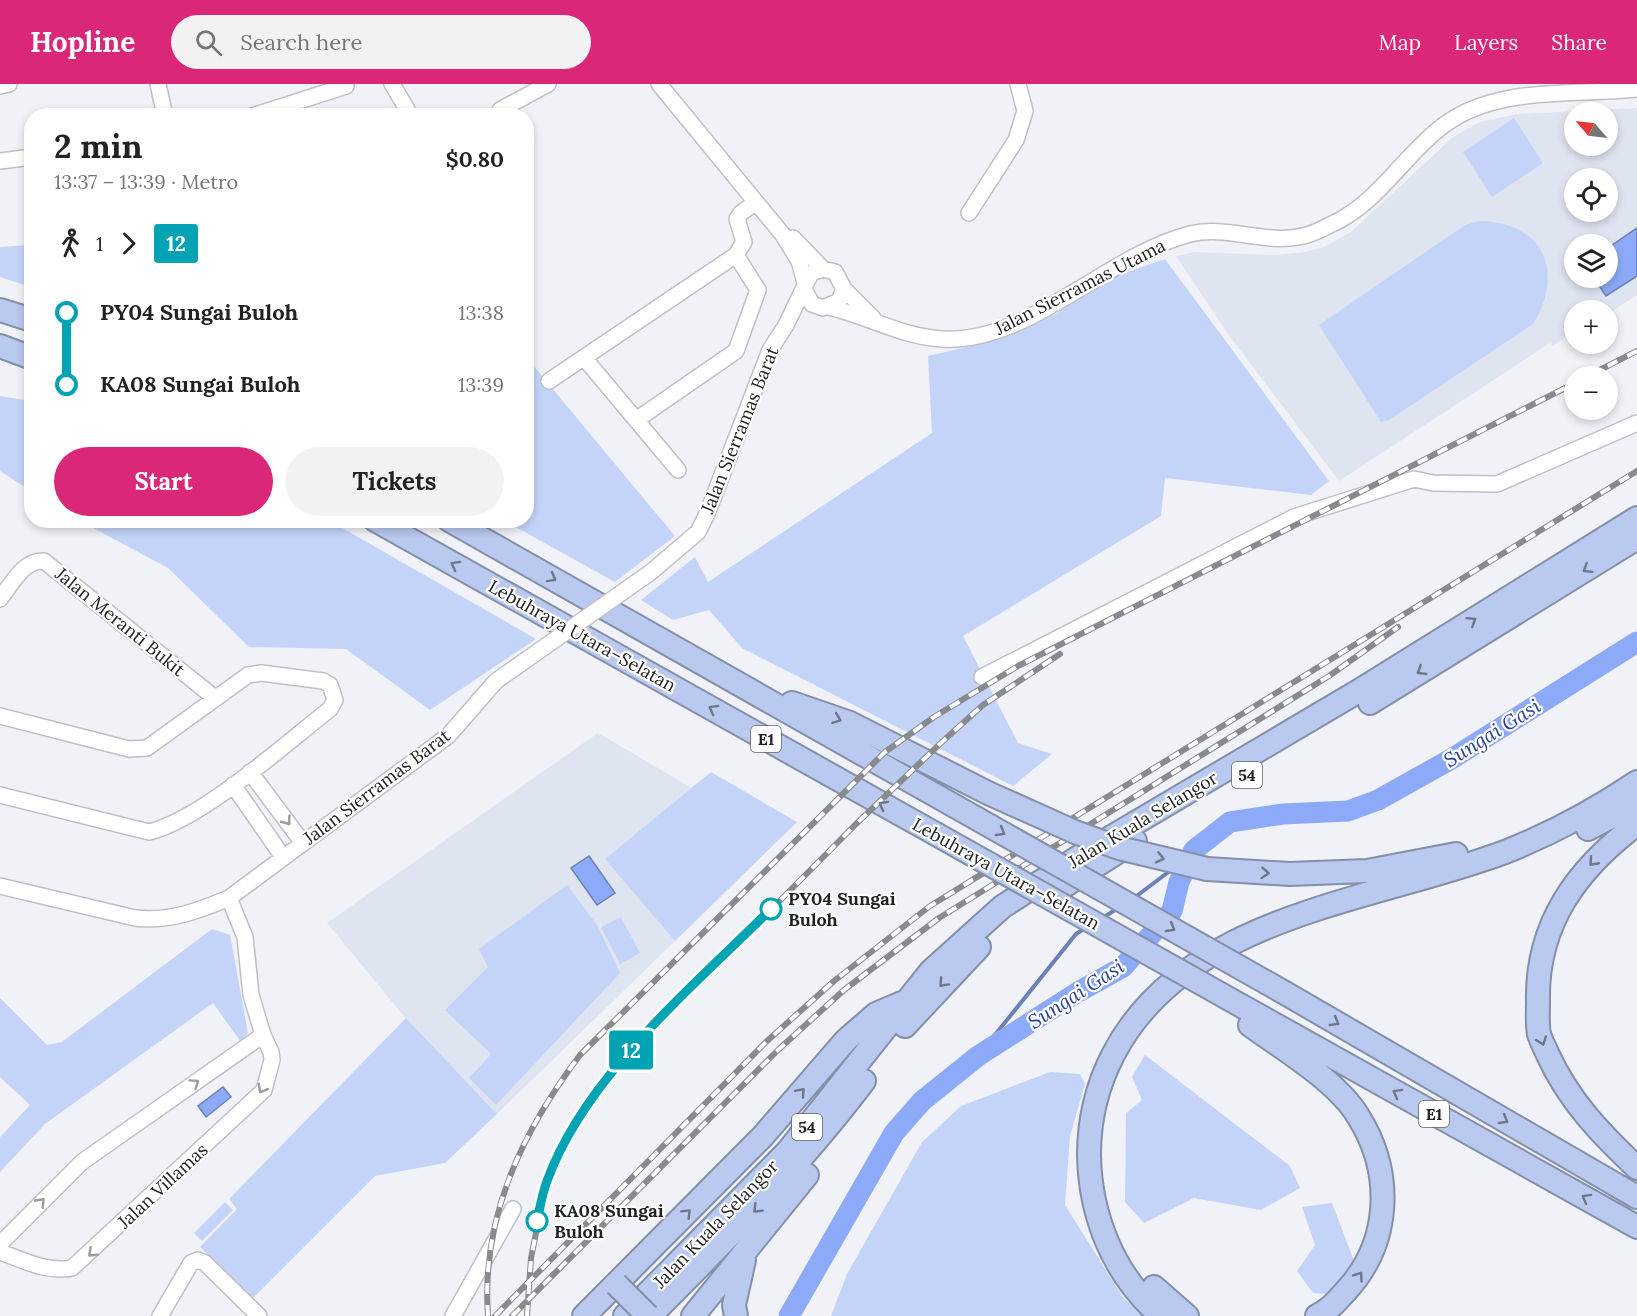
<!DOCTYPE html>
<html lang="en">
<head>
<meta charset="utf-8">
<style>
	:root { --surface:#fff; --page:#f2f2f2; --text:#222; --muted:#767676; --accent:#db2777 }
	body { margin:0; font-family:Lora,serif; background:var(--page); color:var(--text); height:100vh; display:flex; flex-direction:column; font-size:22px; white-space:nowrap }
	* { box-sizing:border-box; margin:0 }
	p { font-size:20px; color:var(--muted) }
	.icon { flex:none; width:33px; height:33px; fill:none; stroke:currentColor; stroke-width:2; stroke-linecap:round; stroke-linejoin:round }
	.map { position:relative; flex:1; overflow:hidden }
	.sheet { position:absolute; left:24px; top:24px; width:510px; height:420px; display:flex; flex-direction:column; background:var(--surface); border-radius:24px; box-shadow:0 3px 9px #0003 }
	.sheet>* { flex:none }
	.badge { padding:0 12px; border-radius:4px; font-size:21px; line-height:39px }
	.needle { width:39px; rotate:298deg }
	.fabs { position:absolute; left:1564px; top:18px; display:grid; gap:12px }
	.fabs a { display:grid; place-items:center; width:54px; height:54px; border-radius:50%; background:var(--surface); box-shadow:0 3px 9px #0003; font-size:30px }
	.map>.badge { position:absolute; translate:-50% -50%; box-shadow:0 0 0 3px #fff }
	.legs { display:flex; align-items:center; gap:9px; height:66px; padding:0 30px; font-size:20px }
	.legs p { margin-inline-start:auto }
	.head { display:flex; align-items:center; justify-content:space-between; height:102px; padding:0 30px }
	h1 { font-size:33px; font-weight:700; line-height:45px }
	.button { display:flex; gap:12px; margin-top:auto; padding:12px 30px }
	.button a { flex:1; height:69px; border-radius:36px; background:var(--accent); color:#fff; font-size:24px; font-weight:700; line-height:69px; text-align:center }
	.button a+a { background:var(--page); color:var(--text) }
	ul { padding:0 30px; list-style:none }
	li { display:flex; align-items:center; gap:21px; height:72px; font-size:22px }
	li i { display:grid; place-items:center; width:9px; height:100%; margin:0 8px; background:currentColor }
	li i::after { content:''; width:15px; height:15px; margin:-8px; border:4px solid; border-radius:50%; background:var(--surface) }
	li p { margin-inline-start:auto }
	li:first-child i { background:linear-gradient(#0000 50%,currentColor 0) }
	li:last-child i { background:linear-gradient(currentColor 50%,#0000 0) }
	header { display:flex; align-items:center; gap:36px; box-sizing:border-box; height:84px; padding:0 30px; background:var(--accent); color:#fff }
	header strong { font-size:28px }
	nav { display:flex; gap:33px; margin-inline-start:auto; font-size:21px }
	.search { width:420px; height:54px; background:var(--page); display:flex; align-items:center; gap:15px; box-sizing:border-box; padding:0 21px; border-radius:33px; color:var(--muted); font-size:22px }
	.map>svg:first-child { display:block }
	.built { fill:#dee4f0; fill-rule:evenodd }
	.green { fill:#c4d4f9 }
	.water { fill:#8caaf7; stroke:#6c81b8; stroke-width:1.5 }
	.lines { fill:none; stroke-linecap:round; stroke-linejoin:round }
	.stream { stroke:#6c81b8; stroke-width:4 }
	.river { stroke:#8caaf7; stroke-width:21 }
	.minor-casing { stroke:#bec0c6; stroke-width:18 }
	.highway-casing { stroke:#848fa8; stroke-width:26 }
	.minor { stroke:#fff; stroke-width:15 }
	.highway { stroke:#b9c9ef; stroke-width:22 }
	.rail-casing { stroke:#898a8e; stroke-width:6 }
	.rail { stroke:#fff; stroke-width:4; stroke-dasharray:11; stroke-linecap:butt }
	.minor-bridge-casing { stroke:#bec0c6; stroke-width:18; stroke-linecap:butt }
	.highway-bridge-casing { stroke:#848fa8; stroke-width:26; stroke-linecap:butt }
	.minor-bridge { stroke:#fff; stroke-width:15 }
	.highway-bridge { stroke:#b9c9ef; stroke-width:22 }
	.oneway { stroke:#6d768a }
	.oneway2 { stroke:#9b9c9c }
	.line-1-casing { stroke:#fff; stroke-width:14 }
	.line-1 { stroke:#00a3b4; stroke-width:9 }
	.stop-1-dot { fill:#fff; stroke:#00a3b4; stroke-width:3 }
	.labels { text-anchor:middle; stroke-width:4.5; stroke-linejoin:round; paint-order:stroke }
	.shield { fill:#fff; stroke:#646466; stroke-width:1.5 }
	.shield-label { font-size:16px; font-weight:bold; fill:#212224 }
	.street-label { font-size:18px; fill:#212224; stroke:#fff }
	.stop-label { font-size:18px; font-weight:bold; fill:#212224; stroke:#fff; text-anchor:start }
	.water-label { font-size:20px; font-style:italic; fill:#274097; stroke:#fff }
</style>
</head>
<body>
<header>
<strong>Hopline</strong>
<div class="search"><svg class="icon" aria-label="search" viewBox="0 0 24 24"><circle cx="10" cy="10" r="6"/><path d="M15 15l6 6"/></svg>Search here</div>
<nav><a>Map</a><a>Layers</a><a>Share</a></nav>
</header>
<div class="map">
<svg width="1637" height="1232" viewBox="0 0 1637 1232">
	<rect width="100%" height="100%" fill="#f0f2f8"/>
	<path class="built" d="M 1637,24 L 1637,211 L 1608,230 L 1608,226 L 1575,226 L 1575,246 L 1553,262 L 1550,259 L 1339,397 L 1228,250 L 1176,172 L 1195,168 L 1275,171 L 1306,168 L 1324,163 L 1351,148 L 1453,53 L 1480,38 L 1517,30 ZM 1575,28 L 1608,28 L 1608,62 L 1575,62 ZM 1575,94 L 1608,94 L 1608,128 L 1575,128 ZM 1575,160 L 1608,160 L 1608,194 L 1575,194 Z
		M 598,649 L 692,704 L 606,775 L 675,857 L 497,1030 L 403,931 L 327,839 Z"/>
	<path class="green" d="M 1514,34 L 1543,79 L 1492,113 L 1463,68 Z
		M 1480,137 C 1544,138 1565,189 1533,240 L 1389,336 L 1381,338 L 1319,241 L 1465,141 Z
		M 31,161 L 31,203 L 0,193 L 0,163 Z
		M 1165,175 L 1329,397 L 1311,411 L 1165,394 L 1161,432 L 963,552 L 1018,659 L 1052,670 L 1013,702 L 742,564 L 709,526 L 673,536 L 641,516 L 695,473 L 708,498 L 932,349 L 928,272 L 967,263 L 1056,230 L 1112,193 Z
		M 527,274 L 675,452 L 615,498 L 505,437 L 526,436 Z
		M 0,312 L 31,317 L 31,407 L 0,387 Z
		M 80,437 L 330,437 L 536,555 L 430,626 L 346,565 L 249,563 L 168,484 Z
		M 711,688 L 797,738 L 675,857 L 605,775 Z
		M 567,801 L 597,841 L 620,889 L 496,1021 L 469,994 L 491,970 L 445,926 L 488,883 L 479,865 Z
		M 621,833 L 640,869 L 620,880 L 601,843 Z
		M 212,845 L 230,851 L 248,949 L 241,958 L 213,919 L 45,1040 L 0,1088 L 0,1053 L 30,1021 L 0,993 L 0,914 L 47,961 L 62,958 Z
		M 406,934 L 497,1030 L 445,1079 L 375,1092 L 253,1214 L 200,1163 L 237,1125 L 229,1115 Z
		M 1145,971 L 1290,1082 L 1300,1104 L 1261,1126 L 1194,1114 L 1144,1139 L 1125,1118 L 1126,1029 L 1142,1016 L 1132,993 Z
		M 1050,988 L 1080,990 L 1085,1000 L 1070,1052 L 1065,1121 L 1122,1212 L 1142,1232 L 831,1232 L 847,1190 L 922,1058 L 961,1022 Z
		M 225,1118 L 233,1126 L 202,1157 L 194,1149 Z
		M 1332,1119 L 1356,1182 L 1328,1210 L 1313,1209 L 1297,1187 L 1315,1161 L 1302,1123 Z"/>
	<path class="water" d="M 1637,144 L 1637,192 L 1606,212 L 1594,194 L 1608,194 L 1608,164 Z
		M 589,772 L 615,809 L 597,821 L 571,784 Z
		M 223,1003 L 231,1013 L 206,1033 L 198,1022 Z"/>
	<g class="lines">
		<path class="stream" d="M 1134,814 L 1171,786
			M 1101,835 L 1118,824
			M 978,972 L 1076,850 L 1087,843"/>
		<path class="river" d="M 789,1232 L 894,1049 L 922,1017 L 978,972 L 1078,908 L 1123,883 L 1172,827 L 1179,798 L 1194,766 L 1230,738 L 1283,730 L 1348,727 L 1378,716 L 1453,674 L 1637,558"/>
		<defs>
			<path id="minor" d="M 158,0 L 165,32
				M 392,0 L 411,32
				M 659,0 L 783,151 L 799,177 L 805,199
				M 0,2 L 9,0
				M 500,26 L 548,0
				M 252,32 L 346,2
				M 0,77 L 32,73
				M 969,129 L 1016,56 L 1025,27 L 1018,0
				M 793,154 L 823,185
				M 844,205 L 873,234
				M 829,223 C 867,232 903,253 942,255 C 1029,260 1105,172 1190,150 C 1227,141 1266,161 1303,152 C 1315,150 1329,141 1340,136 C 1382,113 1406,69 1444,41 C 1498,1 1573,12 1637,5
				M 585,275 L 678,386
				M 549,297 L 736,171 L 744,158 L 737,135 L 741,129 L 756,118
				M 636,336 L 736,267 L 758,206 L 736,171
				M 651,488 L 698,448 L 707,430 L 770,266 L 786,241 L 811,189 L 823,185 L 835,188 L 844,205 L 839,217 L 823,224 L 812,220 L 804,205
				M 0,515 C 11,501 24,475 44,477 L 215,614
				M 982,593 L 1294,433 L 1414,395 L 1433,399 L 1497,400 L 1637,339
				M 0,632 L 129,665 L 147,664 L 248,591 L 261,589 L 323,597 L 330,601 L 335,616 L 330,625 C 284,661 202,735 149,748 L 0,711
				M 250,688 L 303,759
				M 233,701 L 283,773
				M 0,802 L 135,834 C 169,838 198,827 229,814 L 448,652 L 496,597 L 526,576
				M 0,1160 L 82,1078 L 263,951
				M 0,1168 C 23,1176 47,1189 72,1184 L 264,1006 L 272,976 L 271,968 L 263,951 L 251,911 L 245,853 L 229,814
				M 160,1232 L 191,1179 L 198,1176 L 205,1179 L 259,1232
				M 453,1232 L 513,1125"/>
			<path id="highway" d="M 0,226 L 32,236
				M 0,262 L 32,274
				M 375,436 L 934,749
				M 449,436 L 951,720
				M 792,619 L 850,639 L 988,709
				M 1370,619 L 1637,454
				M 1637,740 C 1577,785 1536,840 1538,918 C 1538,928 1537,940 1539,950 C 1541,957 1545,964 1548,971 C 1569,1017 1601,1050 1637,1084
				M 1588,745 L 1637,719
				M 1207,785 L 1290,790 L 1367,787 L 1456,770
				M 1064,802 L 1135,757
				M 1285,909 L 1637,1113
				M 1231,916 L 1637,1143
				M 1250,941 C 1283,965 1337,997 1358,1032 C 1394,1089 1391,1159 1345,1208 C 1336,1218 1329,1226 1317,1232
				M 905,942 L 979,863
				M 1154,1203 L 1187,1232
				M 584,1232 L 763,1052 L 846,956 L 876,930 L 902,919
				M 625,1232 L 787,1068 L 930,888 L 1002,823 L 1088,767 L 1357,608 L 1637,434
				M 650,1232 C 726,1156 800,1082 864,997
				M 693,1232 L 807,1091
				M 736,1232 L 734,1221 L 744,1176
				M 1161,1232 C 1114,1192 1090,1132 1089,1071 C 1089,1036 1097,1002 1113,971 C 1185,831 1372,818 1505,768 C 1553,749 1594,727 1637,698"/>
		</defs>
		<use href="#minor" class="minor-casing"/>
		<use href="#highway" class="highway-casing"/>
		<use href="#minor" class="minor"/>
		<use href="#highway" class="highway"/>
		<defs>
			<path id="rail" d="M 1588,292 L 1637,267
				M 488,1232 C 481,1133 522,1048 580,971 L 885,668 L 934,633 L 1018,582 L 1575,299
				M 495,1232 L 767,957 L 834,897 L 930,822 L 1637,387
				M 512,1232 L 778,966 L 844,906 L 939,834 L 1329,592 L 1398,543
				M 527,1232 L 531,1174 L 546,1099 L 562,1062 L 607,991 L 856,740 L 943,657 L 983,621 L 1060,570"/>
		</defs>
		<use href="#rail" class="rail-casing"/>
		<use href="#rail" class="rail"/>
		<defs>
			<path id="minor-bridge" d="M 526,576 L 651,488"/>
			<path id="highway-bridge" d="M 988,709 L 1075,748 L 1119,764 L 1207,785
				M 951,720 L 1285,909
				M 934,749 L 1231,916
				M 616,1200 L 648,1232"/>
		</defs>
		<use href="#minor-bridge" class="minor-bridge-casing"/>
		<use href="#highway-bridge" class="highway-bridge-casing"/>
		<use href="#minor-bridge" class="minor-bridge"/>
		<use href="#highway-bridge" class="highway-bridge"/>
	</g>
	<defs><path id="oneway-chevron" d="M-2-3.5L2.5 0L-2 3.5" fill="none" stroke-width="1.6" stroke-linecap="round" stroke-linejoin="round" transform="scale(1.5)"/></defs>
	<g class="oneway">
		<use href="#oneway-chevron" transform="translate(455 481) rotate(-151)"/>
		<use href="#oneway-chevron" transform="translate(1587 485) rotate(148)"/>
		<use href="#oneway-chevron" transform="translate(552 494) rotate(29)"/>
		<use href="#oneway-chevron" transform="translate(1472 537) rotate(-32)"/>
		<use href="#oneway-chevron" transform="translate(1421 587) rotate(148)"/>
		<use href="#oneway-chevron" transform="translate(713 625) rotate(-151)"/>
		<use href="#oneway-chevron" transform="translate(837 635) rotate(21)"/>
		<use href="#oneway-chevron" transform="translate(883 721) rotate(-151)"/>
		<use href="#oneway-chevron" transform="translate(1001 748) rotate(30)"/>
		<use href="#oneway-chevron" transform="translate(1160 774) rotate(13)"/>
		<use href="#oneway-chevron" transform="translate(1593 778) rotate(132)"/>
		<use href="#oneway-chevron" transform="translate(1265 789) rotate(4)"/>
		<use href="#oneway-chevron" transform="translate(1171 844) rotate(30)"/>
		<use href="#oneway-chevron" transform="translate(943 899) rotate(133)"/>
		<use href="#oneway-chevron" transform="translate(1335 938) rotate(30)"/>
		<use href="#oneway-chevron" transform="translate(1542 957) rotate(69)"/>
		<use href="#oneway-chevron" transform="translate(801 1008) rotate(-49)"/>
		<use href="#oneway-chevron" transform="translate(1397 1009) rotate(-151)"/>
		<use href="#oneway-chevron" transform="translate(1504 1036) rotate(30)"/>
		<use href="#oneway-chevron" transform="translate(1586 1114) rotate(-151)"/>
		<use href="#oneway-chevron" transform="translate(757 1125) rotate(135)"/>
		<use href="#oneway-chevron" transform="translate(687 1129) rotate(-45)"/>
		<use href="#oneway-chevron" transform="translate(1359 1192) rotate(-55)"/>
	</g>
	<g class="oneway2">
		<use href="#oneway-chevron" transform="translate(287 737) rotate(53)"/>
		<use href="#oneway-chevron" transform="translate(195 999) rotate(-35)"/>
		<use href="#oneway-chevron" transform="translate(262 1005) rotate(119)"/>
		<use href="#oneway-chevron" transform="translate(41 1118) rotate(-46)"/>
		<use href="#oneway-chevron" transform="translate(92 1169) rotate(137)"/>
	</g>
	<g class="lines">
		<defs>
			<path id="line-1" d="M 537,1137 C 540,1124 542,1110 547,1097 C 585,992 693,903 771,825"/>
		</defs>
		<use href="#line-1" class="line-1-casing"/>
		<use href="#line-1" class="line-1"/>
	</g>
	<g class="stop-1-dot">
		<circle cx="771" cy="825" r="10"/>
		<circle cx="537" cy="1137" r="10"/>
	</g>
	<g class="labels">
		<g class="shield">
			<rect x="751" y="642" width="30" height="26" rx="4.5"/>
			<rect x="1232" y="678" width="30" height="26" rx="4.5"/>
			<rect x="1419" y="1017" width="30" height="26" rx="4.5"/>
			<rect x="792" y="1030" width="30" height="26" rx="4.5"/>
		</g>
		<g class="shield-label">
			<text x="766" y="661">E1</text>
			<text x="1247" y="697">54</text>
			<text x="1434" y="1036">E1</text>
			<text x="807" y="1049">54</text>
		</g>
		<g class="street-label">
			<text transform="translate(1080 203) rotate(-27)" y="6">Jalan Sierramas Utama</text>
			<text transform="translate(740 346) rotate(-68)" y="6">Jalan Sierramas Barat</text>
			<text transform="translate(120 538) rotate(39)" y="6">Jalan Meranti Bukit</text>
			<text transform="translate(582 552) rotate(29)" y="6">Lebuhraya Utara–Selatan</text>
			<text transform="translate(377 703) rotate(-37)" y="6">Jalan Sierramas Barat</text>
			<text transform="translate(1143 736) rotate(-31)" y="6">Jalan Kuala Selangor</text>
			<text transform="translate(1006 790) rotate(29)" y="6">Lebuhraya Utara–Selatan</text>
			<text transform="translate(163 1102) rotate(-43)" y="6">Jalan Villamas</text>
			<text transform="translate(716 1140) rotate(-46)" y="6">Jalan Kuala Selangor</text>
		</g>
		<g class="stop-label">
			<text x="788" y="821">PY04 Sungai<tspan x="788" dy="21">Buloh</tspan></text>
			<text x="554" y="1133">KA08 Sungai<tspan x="554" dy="21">Buloh</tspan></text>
		</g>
		<g class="water-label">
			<text transform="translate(1492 649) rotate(-32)" y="7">Sungai Gasi</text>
			<text transform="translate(1076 910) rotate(-33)" y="7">Sungai Gasi</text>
		</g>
	</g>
</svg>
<div class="fabs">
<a><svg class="needle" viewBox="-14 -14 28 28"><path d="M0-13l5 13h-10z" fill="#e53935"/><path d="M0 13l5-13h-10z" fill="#767676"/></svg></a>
<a><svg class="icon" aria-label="locate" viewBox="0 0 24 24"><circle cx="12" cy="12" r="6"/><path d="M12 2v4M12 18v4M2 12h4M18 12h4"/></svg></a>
<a><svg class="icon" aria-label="layers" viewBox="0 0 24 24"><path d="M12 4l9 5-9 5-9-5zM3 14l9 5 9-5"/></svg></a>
<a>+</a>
<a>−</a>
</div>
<b class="badge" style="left:631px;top:966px;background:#00a3b4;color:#fff">12</b>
<section class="sheet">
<div class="head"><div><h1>2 min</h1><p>13:37 – 13:39 · Metro</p></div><b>$0.80</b></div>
<div class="legs"><svg class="icon" aria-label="walk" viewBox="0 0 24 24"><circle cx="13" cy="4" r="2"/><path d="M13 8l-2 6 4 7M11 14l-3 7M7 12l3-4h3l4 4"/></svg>1<svg class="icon" aria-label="forward" viewBox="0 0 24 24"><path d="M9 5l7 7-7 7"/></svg><b class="badge" style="background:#00a3b4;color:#fff">12</b></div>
<ul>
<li><i style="color:#00a3b4"></i><b>PY04 Sungai Buloh</b><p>13:38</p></li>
<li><i style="color:#00a3b4"></i><b>KA08 Sungai Buloh</b><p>13:39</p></li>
</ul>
<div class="button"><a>Start</a><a>Tickets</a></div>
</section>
</div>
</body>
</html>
